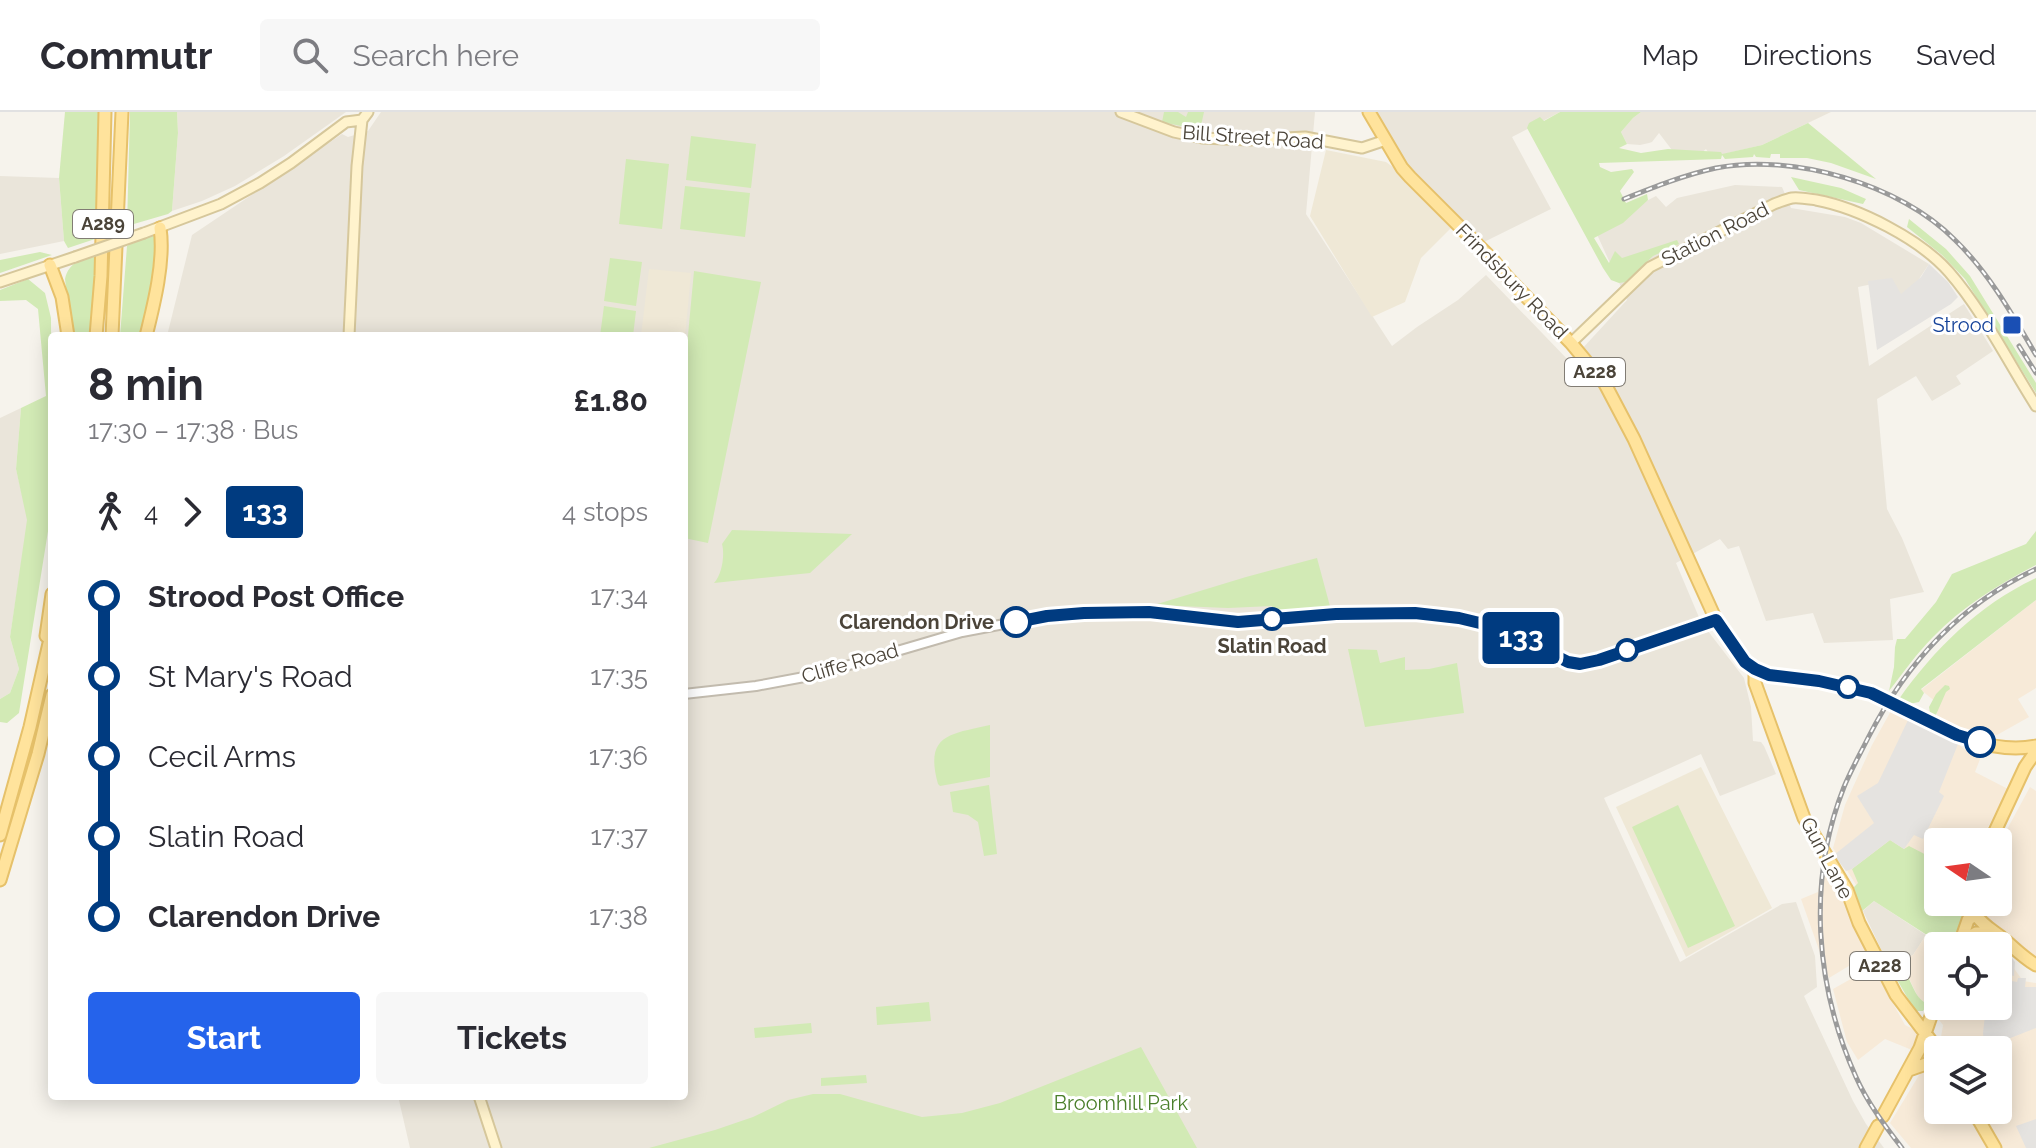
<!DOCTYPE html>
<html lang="en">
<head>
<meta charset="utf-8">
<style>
	:root { --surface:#fff; --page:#f7f7f7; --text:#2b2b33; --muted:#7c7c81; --line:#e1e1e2; --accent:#2563eb }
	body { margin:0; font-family:Raleway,sans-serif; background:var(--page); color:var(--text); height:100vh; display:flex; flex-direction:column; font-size:30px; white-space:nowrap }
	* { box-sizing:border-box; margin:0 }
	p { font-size:26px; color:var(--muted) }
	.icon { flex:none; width:44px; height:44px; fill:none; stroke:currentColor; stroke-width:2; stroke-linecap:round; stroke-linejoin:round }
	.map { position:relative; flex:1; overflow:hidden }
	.panel { position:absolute; left:48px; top:220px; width:640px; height:768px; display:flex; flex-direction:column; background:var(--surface); border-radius:8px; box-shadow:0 4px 20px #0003 }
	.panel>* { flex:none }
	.badge { padding:0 16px; border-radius:6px; font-size:28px; line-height:52px }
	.needle { width:52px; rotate:283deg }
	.controls { position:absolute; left:1924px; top:716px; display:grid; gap:16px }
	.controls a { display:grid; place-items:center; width:88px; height:88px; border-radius:8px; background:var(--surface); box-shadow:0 4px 20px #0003; font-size:40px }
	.map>.badge { position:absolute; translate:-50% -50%; box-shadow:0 0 0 4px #fff }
	.legs { display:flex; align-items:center; gap:12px; height:88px; padding:0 40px; font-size:26px }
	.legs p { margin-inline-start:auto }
	.summary { display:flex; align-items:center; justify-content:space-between; height:136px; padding:0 40px }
	h1 { font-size:44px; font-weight:700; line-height:60px }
	.action { display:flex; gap:16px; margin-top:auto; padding:16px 40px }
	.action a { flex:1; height:92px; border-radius:8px; background:var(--accent); color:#fff; font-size:32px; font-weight:700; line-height:92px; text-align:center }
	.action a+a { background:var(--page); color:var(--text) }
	ul { padding:0 40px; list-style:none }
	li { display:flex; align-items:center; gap:28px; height:80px; font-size:30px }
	li i { display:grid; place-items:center; width:12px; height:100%; margin:0 10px; background:currentColor }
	li i::after { content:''; width:20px; height:20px; margin:-10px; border:6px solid; border-radius:50%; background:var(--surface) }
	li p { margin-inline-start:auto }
	li:first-child i { background:linear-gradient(#0000 50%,currentColor 0) }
	li:last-child i { background:linear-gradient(currentColor 50%,#0000 0) }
	header { display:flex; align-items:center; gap:48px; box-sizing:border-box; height:112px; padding:0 40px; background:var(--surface); border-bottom:2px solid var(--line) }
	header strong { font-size:38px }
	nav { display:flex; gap:44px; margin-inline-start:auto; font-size:28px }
	.search { width:560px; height:72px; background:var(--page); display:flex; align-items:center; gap:20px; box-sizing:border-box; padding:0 28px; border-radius:8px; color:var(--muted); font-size:30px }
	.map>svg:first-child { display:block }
	.residential { fill:#eae5da }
	.commercial { fill:#f7ead8 }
	.education { fill:#efe8d6 }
	.green { fill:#d2eab5 }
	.parking { fill:#e5e3e0 }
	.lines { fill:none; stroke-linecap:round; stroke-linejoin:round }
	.tertiary-casing { stroke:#c2bbae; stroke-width:12 }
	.secondary-casing { stroke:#d6c79b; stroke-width:13 }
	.primary-casing { stroke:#e6c16a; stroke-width:15 }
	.tertiary { stroke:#fff; stroke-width:8 }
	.secondary { stroke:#fff3cd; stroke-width:9 }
	.primary { stroke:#ffe39c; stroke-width:11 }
	.rail-casing { stroke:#9a9a9a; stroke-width:5 }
	.rail { stroke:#fff; stroke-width:2; stroke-dasharray:6; stroke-linecap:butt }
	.secondary-bridge-casing { stroke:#d6c79b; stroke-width:13; stroke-linecap:butt }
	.secondary-bridge { stroke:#fff3cd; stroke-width:9 }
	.line-1-casing { stroke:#fff; stroke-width:18 }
	.line-1 { stroke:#003b80; stroke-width:12 }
	.transit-dot { fill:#1a4fb4; stroke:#fff; stroke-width:3 }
	.stop-1-dot { fill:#fff; stroke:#003b80; stroke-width:4 }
	.labels { text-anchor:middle; stroke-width:6; stroke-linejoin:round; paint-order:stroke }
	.shield { fill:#fff; stroke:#817c74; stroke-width:2 }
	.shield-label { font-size:18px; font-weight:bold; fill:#4b4439 }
	.street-label { font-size:20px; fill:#4b4439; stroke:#fff }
	.transit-label { font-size:20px; fill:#164399; stroke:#fff; text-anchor:end }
	.stop-label { font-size:20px; font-weight:bold; fill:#4b4439; stroke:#fff; text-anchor:end }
	.park-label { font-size:20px; fill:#4a7f2a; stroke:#fff }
</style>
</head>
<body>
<header>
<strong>Commutr</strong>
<div class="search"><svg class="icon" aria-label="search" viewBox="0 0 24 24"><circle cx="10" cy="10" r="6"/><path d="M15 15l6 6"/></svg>Search here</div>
<nav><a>Map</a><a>Directions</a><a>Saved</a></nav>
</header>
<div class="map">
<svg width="2036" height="1036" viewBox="0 0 2036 1036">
	<rect width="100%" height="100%" fill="#f6f3ec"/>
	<path class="residential" d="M 177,0 L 346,0 L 284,44 L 235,74 L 202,89 L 172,99 L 178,21 Z
		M 381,0 L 1315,0 L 1306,102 L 1392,234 L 1417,215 L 1458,188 L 1486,163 L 1570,250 L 1627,188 L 1594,116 L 1656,84 L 1666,95 L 1677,86 L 1735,73 L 1782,75 L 1791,96 L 1845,105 L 1861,111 L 1929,152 L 1909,182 L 1903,187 L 1887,169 L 1858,175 L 1869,254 L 1964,192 L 1993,239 L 1956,264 L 1961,272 L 1932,289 L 1916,264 L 1877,287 L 1887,397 L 1902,426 L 1924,480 L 1890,487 L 1893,528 L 1824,531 L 1813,501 L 1766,509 L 1739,434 L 1728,437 L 1720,427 L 1676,451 L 1701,510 L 1744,566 L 1751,595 L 1753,629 L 1761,630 L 1764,634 L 1776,662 L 1720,684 L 1701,642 L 1604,686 L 1680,850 L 1782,792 L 1796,790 L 1815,844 L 1817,875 L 1804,884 L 1853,989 L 1866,1012 L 1884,1036 L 410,1036 L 398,984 L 684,984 L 684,224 L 167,224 L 192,123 L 342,22 L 348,25 L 368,19 Z
		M 1374,0 L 1560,0 L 1512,25 L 1551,97 L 1482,131 L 1398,43 Z
		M 1641,0 L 1831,0 L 1762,33 L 1711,45 L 1706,37 L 1698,44 L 1675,42 L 1659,21 L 1652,30 L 1649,31 L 1640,33 L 1627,32 L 1621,20 L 1633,6 Z
		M 0,64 L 59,66 L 64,129 L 0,142 Z
		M 21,296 L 16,357 L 28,408 L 10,525 L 19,557 L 10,581 L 0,587 L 0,306 Z
		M 1874,789 L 1926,823 L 1913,843 L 1889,854 L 1863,799 Z"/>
	<path class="commercial" d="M 2036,488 L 2036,576 L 2018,587 L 2029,605 L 1997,623 L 1978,619 L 1977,622 L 1970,621 L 1937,606 L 1936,590 L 1921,578 Z
		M 1892,597 L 1958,632 L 1964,637 L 1982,642 L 1975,660 L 2008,677 L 1980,730 L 1938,730 L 1938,752 L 1858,776 L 1833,736 L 1845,693 L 1872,633 Z
		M 2030,675 L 2036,679 L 2036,845 L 2032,845 L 2009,821 L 1986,807 L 1984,804 L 1989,790 L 1998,790 L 1998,750 L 2001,735 L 1998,734 Z
		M 1822,749 L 1835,770 L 1867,843 L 1829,866 L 1801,787 L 1818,780 Z
		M 1926,823 L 1944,834 L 1938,834 L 1938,864 L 1928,892 L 1919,887 L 1906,860 L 1898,854 L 1891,857 L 1889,854 L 1913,843 Z
		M 1998,834 L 2023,869 L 2036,871 L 2036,1036 L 1911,1036 L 1890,1011 L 1921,960 L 1928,957 L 1938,958 L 1938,998 L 1998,998 L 1998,938 L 1943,938 L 1940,931 L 1943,913 L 1939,908 L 1944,894 L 1998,894 Z
		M 1865,859 L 1872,860 L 1877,863 L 1905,913 L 1921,921 L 1912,938 L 1885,927 L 1858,948 L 1847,930 L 1833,877 Z"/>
	<path class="education" d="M 1326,38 L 1386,50 L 1397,58 L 1451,116 L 1421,146 L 1405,190 L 1372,205 L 1310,104 Z
		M 649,157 L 691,161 L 684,236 L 684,224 L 641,224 Z
		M 1701,655 L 1772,796 L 1686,845 L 1616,695 Z"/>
	<path class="green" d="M 65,0 L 100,0 L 98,126 L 68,136 L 64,129 L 59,66 Z
		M 130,0 L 177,0 L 178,21 L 172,99 L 168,102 L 127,114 Z
		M 1164,0 L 1178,0 L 1186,5 L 1188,0 L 1204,0 L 1200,18 L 1162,10 Z
		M 1560,0 L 1641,0 L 1633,6 L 1621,20 L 1627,32 L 1619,36 L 1641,41 L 1668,37 L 1721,40 L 1722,42 L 1762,33 L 1808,11 L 1876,67 L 1831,51 L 1807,46 L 1780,46 L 1780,42 L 1771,42 L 1770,46 L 1756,45 L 1754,42 L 1753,45 L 1725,47 L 1722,43 L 1721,47 L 1599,51 L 1600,55 L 1611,60 L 1632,57 L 1634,60 L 1620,79 L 1626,91 L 1647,82 L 1648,88 L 1623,111 L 1594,126 L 1609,151 L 1615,139 L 1622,146 L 1677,128 L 1679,132 L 1653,144 L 1626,170 L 1619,171 L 1611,168 L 1603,156 L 1527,16 L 1529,11 L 1540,5 L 1544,9 Z
		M 691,24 L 756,32 L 751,76 L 686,68 Z
		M 626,47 L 669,52 L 662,117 L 619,112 Z
		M 1791,65 L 1841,76 L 1866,87 L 1863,92 L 1799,78 Z
		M 685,74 L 750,81 L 745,125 L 680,117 Z
		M 1909,107 L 1946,137 L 1970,164 L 2036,271 L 2036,281 L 1965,167 L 1942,143 L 1907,115 Z
		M 146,123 L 153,123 L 160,129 L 144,224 L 120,224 L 127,134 Z
		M 40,140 L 52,143 L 0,161 L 0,148 Z
		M 98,144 L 92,224 L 72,224 L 65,167 C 69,149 82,148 98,144 Z
		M 610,146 L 642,150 L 636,194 L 604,189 Z
		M 694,159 L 761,170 L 708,431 L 684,426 L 684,266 Z
		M 28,167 L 45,181 L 51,206 L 52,394 L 19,601 L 7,611 L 0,610 L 0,587 L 10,581 L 19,557 L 10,525 L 27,408 L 16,357 L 21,296 L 46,284 L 38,197 L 26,188 L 0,189 L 0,178 Z
		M 604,194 L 636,199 L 633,224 L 600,224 Z
		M 732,418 L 852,422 L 810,461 L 714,471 C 722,463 725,443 722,432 Z
		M 2036,419 L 2036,453 C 1999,472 1962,495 1933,525 C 1917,541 1903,561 1889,579 L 1894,555 L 1895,535 L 1897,527 L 1905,527 L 1936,490 L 1952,462 L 2026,432 Z
		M 1317,446 L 1331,498 L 1273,504 L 1272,494 L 1228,496 L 1154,493 L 1246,465 Z
		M 2036,466 L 2036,488 L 1921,577 L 1924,581 L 1919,590 L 1909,592 L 1899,587 C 1934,537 1980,492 2036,466 Z
		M 1348,537 L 1377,538 L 1380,551 L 1405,545 L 1405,558 L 1429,557 L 1457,551 L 1464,601 L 1365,615 Z
		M 1945,573 L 1949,574 L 1950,577 L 1946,580 L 1935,605 L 1930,601 L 1929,595 L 1936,582 Z
		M 990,613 L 990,665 L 940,674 L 938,672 C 924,622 951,622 990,613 Z
		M 989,673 L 997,742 L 984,744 L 978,710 L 968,703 L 953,700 L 950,680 Z
		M 1678,693 L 1735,814 L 1688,836 L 1632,715 Z
		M 1890,728 L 1904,737 L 1909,734 L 1938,749 L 1938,790 L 1970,790 L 1950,834 L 1944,834 L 1874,789 L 1861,800 L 1853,776 L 1858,771 L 1852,757 Z
		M 1898,854 C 1913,863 1911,885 1928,892 L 1923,899 L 1915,899 L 1891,857 Z
		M 929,890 L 931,909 L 877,913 L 876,895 Z
		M 811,911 L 812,921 L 755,926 L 754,916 Z
		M 1141,935 L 1197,1036 L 649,1036 L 715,1018 L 753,1005 L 788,988 L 813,982 L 840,982 L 922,1005 L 962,1001 L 1000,991 Z
		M 866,963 L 867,971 L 821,974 L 821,966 Z"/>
	<path class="parking" d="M 1929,152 L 1948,170 L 1958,185 L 1951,192 L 1877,238 L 1868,169 L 1892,166 L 1901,182 L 1921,165 Z
		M 1909,606 L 1958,632 L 1939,680 L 1944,684 L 1923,727 L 1914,723 L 1904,737 L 1890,728 L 1852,757 L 1846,759 L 1834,743 L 1874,711 L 1857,684 L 1878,671 Z
		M 1977,825 L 1988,825 L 2001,833 L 2015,850 L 2014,864 L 2003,861 L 1998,853 L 1998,834 L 1969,834 Z
		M 2018,866 L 2026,866 L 2025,875 L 2036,875 L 2036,916 L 1985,936 L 1983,921 L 1986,894 L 1998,894 L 1998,869 L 2001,867 L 2017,870 Z
		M 2036,1007 L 2036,1036 L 2026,1036 L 2016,1014 Z"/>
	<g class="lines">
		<defs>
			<path id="tertiary" d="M 684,582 L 756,574 L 815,563 L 962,520 L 1047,504 L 1080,501 L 1149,500 L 1238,510 L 1336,502 L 1423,501 L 1483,512 L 1526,529 L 1568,550 L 1578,552 L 1599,548 L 1716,508"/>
			<path id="secondary" d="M 1121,0 L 1174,20 L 1202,26 L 1249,28 L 1305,25 L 1362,36 L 1386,28
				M 144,121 L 221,92 L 260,71 L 291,51 L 346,10 L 362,8
				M 0,170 L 75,145
				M 349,224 L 357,54 L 362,8 L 368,0
				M 1571,231 L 1650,155 L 1774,92 C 1780,90 1786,87 1792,86 C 1799,85 1809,87 1816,88 C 1859,96 1920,127 1949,160 C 1983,199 2008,250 2036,294
				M 479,984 L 496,1036"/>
			<path id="primary" d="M 1369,0 L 1402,56 L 1410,65 L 1493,148 L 1509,167 L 1571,231 L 1605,272 L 1634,327 L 1716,508 L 1745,550 L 1755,557 L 1769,563 L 1819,569 L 1857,577 L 1885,587
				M 50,153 L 62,185 L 68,224
				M 96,224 L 101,164 L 105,0
				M 112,224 L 122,0
				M 146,224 C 154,192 165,148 160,116
				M 46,524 L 52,482
				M 1755,557 L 1755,571 L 1804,706 L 1847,778 L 1859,811 L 1896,883 L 1938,938
				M 1893,592 C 1937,614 1986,644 2036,634
				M 0,723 L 30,615 L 52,518
				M 1990,730 L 2025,655 L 2036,639
				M 0,768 L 38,642 L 52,583
				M 1975,802 C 1983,814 1994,819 2005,828 C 2015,837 2024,846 2036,853
				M 1962,829 L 1976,821 L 1994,820
				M 1959,834 L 1968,808 L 1975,802 L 1977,790
				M 1909,958 L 1926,952 L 1938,952
				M 1973,998 L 1995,1036
				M 1883,1004 L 1920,936 L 1938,884
				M 1866,1036 L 1878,1014"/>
		</defs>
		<use href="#tertiary" class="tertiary-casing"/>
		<use href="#secondary" class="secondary-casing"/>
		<use href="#primary" class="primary-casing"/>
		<use href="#tertiary" class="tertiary"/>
		<use href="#secondary" class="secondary"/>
		<use href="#primary" class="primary"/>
		<defs>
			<path id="rail" d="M 1624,87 C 1654,75 1684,63 1716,56 C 1793,41 1900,72 1955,128 C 1989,161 2012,202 2036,243
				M 2019,234 L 2036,261
				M 1902,1036 C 1885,1014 1867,990 1856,965 C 1815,874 1807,768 1844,675 C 1851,658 1860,642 1868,626 C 1906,551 1959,493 2036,457"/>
		</defs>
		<use href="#rail" class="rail-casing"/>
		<use href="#rail" class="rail"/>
		<defs>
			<path id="secondary-bridge" d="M 75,145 L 144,121"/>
		</defs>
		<use href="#secondary-bridge" class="secondary-bridge-casing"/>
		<use href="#secondary-bridge" class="secondary-bridge"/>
	</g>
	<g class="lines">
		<defs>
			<path id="line-1" d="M 1016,510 L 1047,504 L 1084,501 L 1149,500 L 1238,510 L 1336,502 L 1415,501 L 1459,506 L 1488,513 L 1526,529 L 1568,550 L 1580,552 L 1599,548 L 1716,508 L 1745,550 L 1755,557 L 1769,563 L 1819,569 L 1871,581 L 1957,623 L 1980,630"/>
		</defs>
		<use href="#line-1" class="line-1-casing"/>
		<use href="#line-1" class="line-1"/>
	</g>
	<rect class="transit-dot" x="2002" y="203" width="20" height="20" rx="4"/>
	<g class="stop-1-dot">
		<circle cx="1272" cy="507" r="10"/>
		<circle cx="1016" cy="510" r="14"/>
		<circle cx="1627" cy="538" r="10"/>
		<circle cx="1848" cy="575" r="10"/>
		<circle cx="1980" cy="630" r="14"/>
	</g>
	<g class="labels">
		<g class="shield">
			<rect x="73" y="98" width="60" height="28" rx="6"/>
			<rect x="1565" y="246" width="60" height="28" rx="6"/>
			<rect x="1850" y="840" width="60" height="28" rx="6"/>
		</g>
		<g class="shield-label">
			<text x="103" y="118">A289</text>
			<text x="1595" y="266">A228</text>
			<text x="1880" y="860">A228</text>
		</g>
		<g class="street-label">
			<text transform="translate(1253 25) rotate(4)" y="7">Bill Street Road</text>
			<text transform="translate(1715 122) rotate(-27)" y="7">Station Road</text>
			<text transform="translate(1512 169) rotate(46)" y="7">Frindsbury Road</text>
			<text transform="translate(850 551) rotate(-16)" y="7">Cliffe Road</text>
			<text transform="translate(1827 746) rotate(62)" y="7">Gun Lane</text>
		</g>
		<g class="transit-label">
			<text x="1994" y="220">Strood</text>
		</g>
		<g class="stop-label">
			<text x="994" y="517">Clarendon Drive</text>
			<text x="1272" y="541" text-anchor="middle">Slatin Road</text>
		</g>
		<g class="park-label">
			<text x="1121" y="998">Broomhill Park</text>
		</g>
	</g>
</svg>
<div class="controls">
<a><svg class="needle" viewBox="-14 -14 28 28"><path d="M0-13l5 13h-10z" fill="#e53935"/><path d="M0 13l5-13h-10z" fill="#7c7c81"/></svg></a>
<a><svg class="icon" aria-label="locate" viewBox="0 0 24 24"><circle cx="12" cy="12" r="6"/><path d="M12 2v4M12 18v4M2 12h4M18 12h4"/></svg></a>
<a><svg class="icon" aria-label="layers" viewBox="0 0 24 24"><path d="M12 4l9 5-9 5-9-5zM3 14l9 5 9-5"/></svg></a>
</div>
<b class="badge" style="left:1521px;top:526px;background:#003b80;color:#fff">133</b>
<section class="panel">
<div class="summary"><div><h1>8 min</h1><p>17:30 – 17:38 · Bus</p></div><b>£1.80</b></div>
<div class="legs"><svg class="icon" aria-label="walk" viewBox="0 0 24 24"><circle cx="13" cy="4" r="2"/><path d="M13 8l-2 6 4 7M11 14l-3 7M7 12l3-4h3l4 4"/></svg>4<svg class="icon" aria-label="forward" viewBox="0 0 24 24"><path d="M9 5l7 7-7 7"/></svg><b class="badge" style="background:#003b80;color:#fff">133</b><p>4 stops</p></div>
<ul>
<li><i style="color:#003b80"></i><b>Strood Post Office</b><p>17:34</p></li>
<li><i style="color:#003b80"></i><span>St Mary's Road</span><p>17:35</p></li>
<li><i style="color:#003b80"></i><span>Cecil Arms</span><p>17:36</p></li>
<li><i style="color:#003b80"></i><span>Slatin Road</span><p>17:37</p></li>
<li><i style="color:#003b80"></i><b>Clarendon Drive</b><p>17:38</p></li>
</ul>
<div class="action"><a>Start</a><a>Tickets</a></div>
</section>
</div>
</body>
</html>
